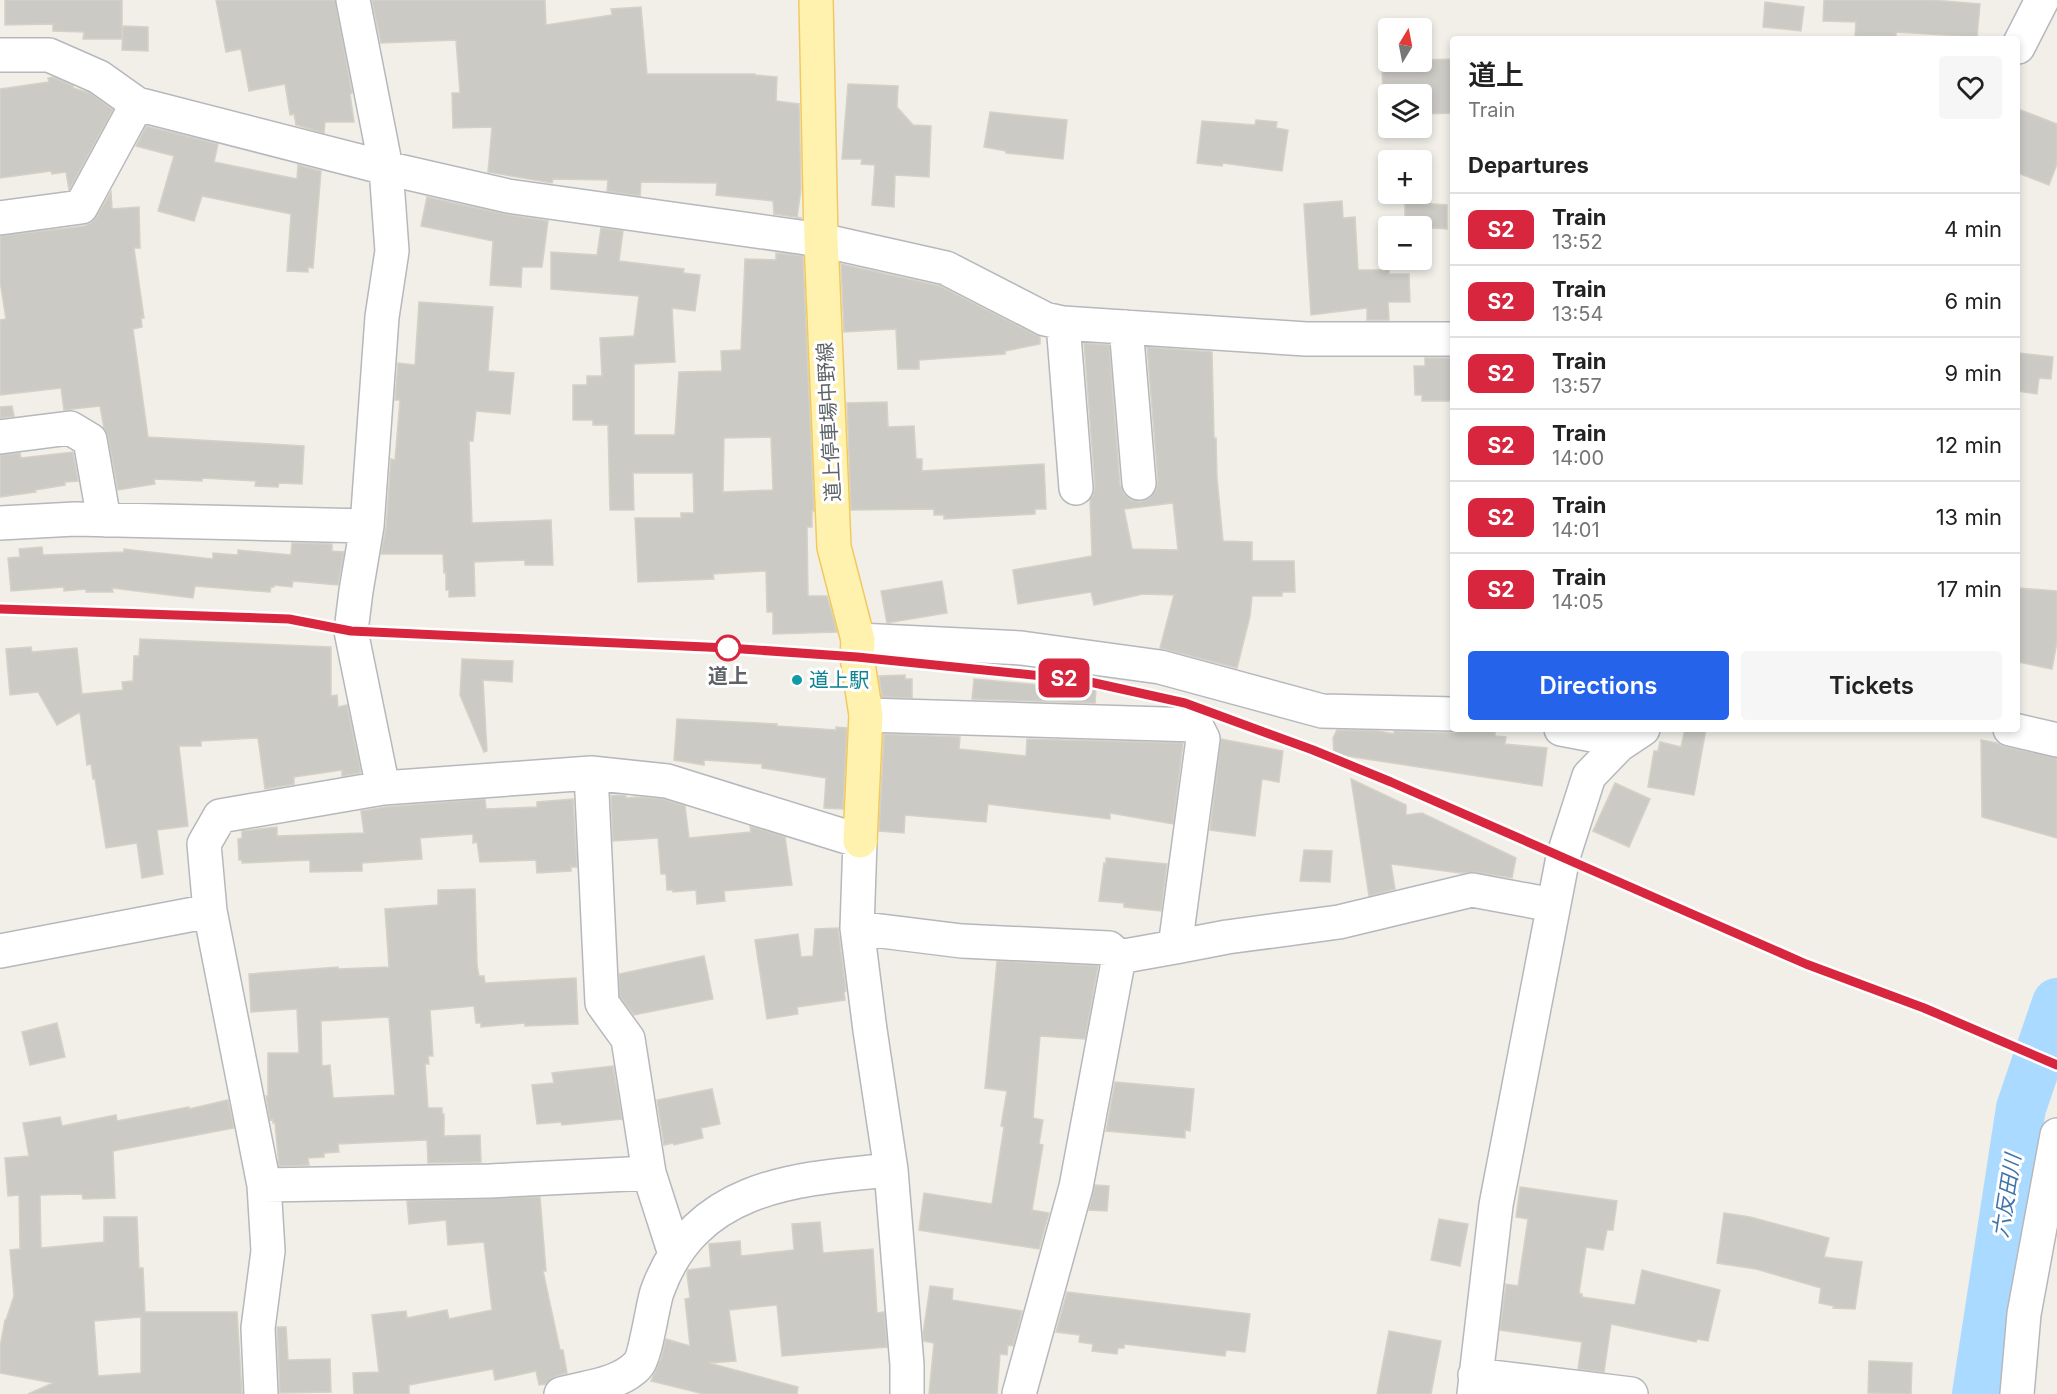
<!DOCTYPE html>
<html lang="en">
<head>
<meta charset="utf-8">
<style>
	:root { --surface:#fff; --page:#f6f6f6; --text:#222; --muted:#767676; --line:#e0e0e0; --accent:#2563eb }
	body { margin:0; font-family:Inter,"Noto Sans JP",sans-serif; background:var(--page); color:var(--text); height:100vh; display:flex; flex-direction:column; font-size:22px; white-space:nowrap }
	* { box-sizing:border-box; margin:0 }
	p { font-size:20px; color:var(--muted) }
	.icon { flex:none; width:33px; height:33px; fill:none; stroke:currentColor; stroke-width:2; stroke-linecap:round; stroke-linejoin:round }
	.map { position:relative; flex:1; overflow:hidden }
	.sheet { position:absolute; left:1450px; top:36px; width:570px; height:696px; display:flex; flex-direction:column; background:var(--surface); border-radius:6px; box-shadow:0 3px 9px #0003 }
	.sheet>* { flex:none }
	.badge { padding:0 12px; border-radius:9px; font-size:21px; line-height:39px }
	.needle { width:39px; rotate:10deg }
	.controls { position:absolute; left:1378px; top:18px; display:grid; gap:12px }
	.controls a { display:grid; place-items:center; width:54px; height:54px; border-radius:6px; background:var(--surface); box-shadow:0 3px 9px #0003; font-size:30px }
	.map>.badge { position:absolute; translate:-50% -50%; box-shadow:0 0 0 3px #fff }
	h2 { padding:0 18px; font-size:22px; line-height:54px }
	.round { display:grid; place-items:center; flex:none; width:63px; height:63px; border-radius:6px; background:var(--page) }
	.summary { display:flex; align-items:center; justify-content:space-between; height:102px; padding:0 18px }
	h1 { font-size:28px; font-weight:600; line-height:45px }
	.cta { display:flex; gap:12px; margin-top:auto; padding:12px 18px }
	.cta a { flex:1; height:69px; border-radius:6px; background:var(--accent); color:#fff; font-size:24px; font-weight:600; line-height:69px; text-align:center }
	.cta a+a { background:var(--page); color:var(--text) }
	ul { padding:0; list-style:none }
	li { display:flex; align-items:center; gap:18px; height:72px; padding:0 18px; border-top:2px solid var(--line) }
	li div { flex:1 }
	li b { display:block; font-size:22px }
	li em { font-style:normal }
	li .badge { min-width:66px; font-weight:700; text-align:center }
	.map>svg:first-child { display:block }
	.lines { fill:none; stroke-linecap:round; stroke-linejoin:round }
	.river { stroke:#aadaff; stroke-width:50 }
	.building { fill:#cccac5; stroke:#d6d1c6; stroke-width:1.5; fill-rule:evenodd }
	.minor-casing { stroke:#b5b8bc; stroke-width:36 }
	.major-casing { stroke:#f2c960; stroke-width:36 }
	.minor { stroke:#fff; stroke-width:33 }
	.major { stroke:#fff2af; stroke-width:33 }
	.rail { stroke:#b6b7b8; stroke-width:4.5; stroke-dasharray:1.5 8; stroke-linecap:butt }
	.line-casing { stroke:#fff; stroke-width:14 }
	.line { stroke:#d7263d; stroke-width:9 }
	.stop-dot { fill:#fff; stroke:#d7263d; stroke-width:3 }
	.culture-dot { fill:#0f9aa8; stroke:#fff; stroke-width:2 }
	.labels { text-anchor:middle; stroke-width:6; stroke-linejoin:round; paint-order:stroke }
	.street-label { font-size:20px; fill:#5f6368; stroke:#fff }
	.stop-label { font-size:20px; font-weight:bold; fill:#5f6368; stroke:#fff }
	.culture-label { font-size:20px; fill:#0d838f; stroke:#fff; text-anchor:start }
	.water-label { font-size:21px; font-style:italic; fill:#4174aa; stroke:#fff }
</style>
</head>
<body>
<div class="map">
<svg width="2057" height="1394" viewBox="0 0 2057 1394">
	<rect width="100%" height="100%" fill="#f1efe8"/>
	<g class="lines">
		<path class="river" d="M 1977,1394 L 2021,1108 L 2057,1003"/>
	</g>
	<path class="building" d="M 5,0 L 122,0 L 122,39 L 83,39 L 84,32 L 53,31 L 53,24 L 5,25 Z
		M 216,0 L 335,0 L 352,93 L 350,94 L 354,122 L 325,122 L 324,133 L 296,125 L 294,114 L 290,115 L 285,84 L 249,91 L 241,49 L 226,52 Z
		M 372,0 L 545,0 L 546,25 L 612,15 L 611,9 L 641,7 L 647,74 L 755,74 L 755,75 L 777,77 L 776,101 L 799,104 L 801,189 L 797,218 L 802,218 L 774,214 L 773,201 L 716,195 L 717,183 L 641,182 L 640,196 L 607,191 L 608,180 L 553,179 L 552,183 L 488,172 L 492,127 L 453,128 L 452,93 L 460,93 L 456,40 L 381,43 Z
		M 1824,0 L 1932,0 L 1980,4 L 1977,37 L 1896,32 L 1896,39 L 1855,36 L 1856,22 L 1823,21 Z
		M 1765,2 L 1804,7 L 1801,31 L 1763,27 Z
		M 123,26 L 148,27 L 148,51 L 122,50 Z
		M 1454,59 L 1454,113 L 1422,114 L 1422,94 L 1389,94 L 1389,128 L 1408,129 L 1384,129 L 1382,62 L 1422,62 L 1422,60 Z
		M 53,77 L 73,86 L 73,88 L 90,93 L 113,110 L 69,190 L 66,172 L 52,174 L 51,171 L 0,178 L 0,89 L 49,82 L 48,78 Z
		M 848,84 L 898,86 L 897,107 L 913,125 L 931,126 L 929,177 L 895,175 L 894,207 L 872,205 L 875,165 L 861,164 L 862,159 L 842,159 Z
		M 2018,109 L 2057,124 L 2057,164 L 2049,185 L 2018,173 Z
		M 990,112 L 1067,120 L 1063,159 L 1006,153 L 1006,151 L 984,147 Z
		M 1256,120 L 1277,122 L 1276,128 L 1288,130 L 1282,171 L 1223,163 L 1222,166 L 1197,163 L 1202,121 L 1255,125 Z
		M 146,126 L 218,144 L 214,162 L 297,179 L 298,165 L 321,171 L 313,268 L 308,267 L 308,272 L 287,271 L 291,214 L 202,196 L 194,221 L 158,211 L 174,156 L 136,146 Z
		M 111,192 L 112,209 L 139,207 L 140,248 L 134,248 L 144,318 L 141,318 L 142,327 L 133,329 L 148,437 L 304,446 L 302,484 L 279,483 L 278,487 L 255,486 L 256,481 L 202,478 L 202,481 L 154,479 L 155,484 L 118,490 L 108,437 L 104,428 L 100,406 L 64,410 L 61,388 L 0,395 L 0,320 L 6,319 L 0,281 L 0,236 L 84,226 L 91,223 L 97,216 Z
		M 427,197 L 504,214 L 548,221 L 542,267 L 522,267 L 521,287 L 490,285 L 493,241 L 421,226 Z
		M 1342,201 L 1343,218 L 1355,217 L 1358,270 L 1389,270 L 1389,274 L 1409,274 L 1410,302 L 1388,302 L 1389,320 L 1367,320 L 1367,308 L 1311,315 L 1304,204 Z
		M 1405,202 L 1447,205 L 1447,229 L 1405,226 Z
		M 601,228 L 623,231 L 619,261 L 684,269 L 683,273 L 700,275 L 695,311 L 672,308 L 675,362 L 634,364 L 634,435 L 675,435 L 679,372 L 722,371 L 721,351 L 741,350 L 745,259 L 776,260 L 776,253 L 803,256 L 814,511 L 812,511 L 812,527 L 807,527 L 808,596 L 827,596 L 837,632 L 773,634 L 773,612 L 767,612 L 766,571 L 713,574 L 714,579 L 638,582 L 635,518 L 681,518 L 681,513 L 694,513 L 693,473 L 633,473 L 634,510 L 610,510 L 608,425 L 593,425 L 593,420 L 573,420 L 573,385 L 587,385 L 587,376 L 602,376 L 600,338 L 634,336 L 639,296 L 551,289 L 551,252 L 597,255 ZM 771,437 L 773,490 L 723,492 L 724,438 Z
		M 841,264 L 940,286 L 1040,337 L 1040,344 L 1005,351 L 1005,354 L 919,360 L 919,369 L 898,369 L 896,329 L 844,332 Z
		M 419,302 L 493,307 L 488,371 L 514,373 L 510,414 L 476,411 L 473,441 L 469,441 L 472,523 L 551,520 L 553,565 L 525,565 L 525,560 L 474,562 L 475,596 L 449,597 L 449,590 L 446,590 L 446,573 L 444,573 L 443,554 L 381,554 L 386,527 L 391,459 L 395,460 L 400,400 L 395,400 L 398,363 L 415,365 Z
		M 1084,343 L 1109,345 L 1120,485 L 1124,494 L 1131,500 L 1140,502 L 1150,498 L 1156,490 L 1158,481 L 1147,347 L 1212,352 L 1214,438 L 1216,438 L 1217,478 L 1223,541 L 1252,542 L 1252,561 L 1294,561 L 1295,592 L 1282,592 L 1282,596 L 1252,596 L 1250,616 L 1237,668 L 1160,648 L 1174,595 L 1143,594 L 1094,605 L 1091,592 L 1018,604 L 1013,570 L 1092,556 L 1090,499 L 1093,496 L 1095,487 ZM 1173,503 L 1178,550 L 1132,549 L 1124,509 Z
		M 2018,353 L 2053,357 L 2051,379 L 2039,378 L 2037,394 L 2018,391 Z
		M 1425,358 L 1454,358 L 1454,401 L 1422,401 L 1422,395 L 1415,395 L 1414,366 L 1425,366 Z
		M 887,402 L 888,427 L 914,426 L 916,459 L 922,459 L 922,471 L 1044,464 L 1046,509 L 1035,509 L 1035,514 L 944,519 L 944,515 L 934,515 L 934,509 L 851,510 L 847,403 Z
		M 12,406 L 14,416 L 0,418 L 0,407 Z
		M 73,452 L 78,481 L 65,482 L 65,485 L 35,490 L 36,492 L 0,497 L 0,455 L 20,453 L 21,458 Z
		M 292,543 L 332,544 L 332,551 L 344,552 L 338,585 L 293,581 L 292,587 L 274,585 L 274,587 L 271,587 L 270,592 L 195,586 L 193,598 L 112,588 L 113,592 L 86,592 L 86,589 L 64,591 L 64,587 L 11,591 L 8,558 L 20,557 L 19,549 L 42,547 L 43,555 L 124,552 L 124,549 L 213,559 L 213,553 L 238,555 L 238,550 L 291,555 Z
		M 942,581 L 947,613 L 887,623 L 881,591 Z
		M 2018,588 L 2057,591 L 2057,642 L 2052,669 L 2018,662 Z
		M 140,639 L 331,647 L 331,696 L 337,695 L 338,707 L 347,705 L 361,773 L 342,776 L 342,770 L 294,777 L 294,784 L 265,789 L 258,738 L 201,741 L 201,746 L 179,746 L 188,826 L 157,830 L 163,874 L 142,878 L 137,843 L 106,848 L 95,779 L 93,779 L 91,764 L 87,765 L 80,712 L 57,725 L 38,692 L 10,695 L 6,649 L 31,647 L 32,652 L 77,648 L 82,694 L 123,690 L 122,682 L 133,681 L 134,656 L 139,656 Z
		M 462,659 L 513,661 L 512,682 L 483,680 L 487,751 L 484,752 L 460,695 Z
		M 905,675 L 905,679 L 912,679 L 912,698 L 882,697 L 879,676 Z
		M 974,679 L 1096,690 L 1095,703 L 972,699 Z
		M 677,719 L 777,724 L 777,726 L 836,730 L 836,727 L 847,728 L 843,809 L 824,808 L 826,778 L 762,768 L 762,764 L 704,760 L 704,765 L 674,760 Z
		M 1465,729 L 1495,729 L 1495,736 L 1506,737 L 1505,744 L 1547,748 L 1542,786 L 1334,754 L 1333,738 L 1337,730 L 1379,731 L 1394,734 L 1394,731 L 1454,733 Z
		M 1685,729 L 1706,729 L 1694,795 L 1648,787 L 1654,751 L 1658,751 L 1660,742 L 1681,747 Z
		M 884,734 L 960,737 L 959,749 L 1026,756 L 1027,739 L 1183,743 L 1173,824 L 1110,813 L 1110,819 L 988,804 L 986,822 L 905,815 L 904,833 L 879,831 Z
		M 1221,739 L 1283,751 L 1279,782 L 1262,779 L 1255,836 L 1210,830 Z
		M 1981,740 L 1997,743 L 2006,747 L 2057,758 L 2057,838 L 1982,817 Z
		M 1351,779 L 1406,805 L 1406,815 L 1422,813 L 1516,858 L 1512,878 L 1475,872 L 1461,873 L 1391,864 L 1395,889 L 1369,896 Z
		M 1615,783 L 1650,799 L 1629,847 L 1593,831 Z
		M 619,795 L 626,796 L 626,798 L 637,797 L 663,799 L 685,806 L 689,838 L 751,832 L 750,826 L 785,837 L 792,885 L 724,891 L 725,901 L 697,904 L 696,890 L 673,892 L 673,890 L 667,890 L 666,874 L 661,874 L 658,838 L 613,841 L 611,796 Z
		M 485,799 L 486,809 L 537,807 L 537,802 L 573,799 L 577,867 L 571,867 L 571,871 L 537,873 L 536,860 L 480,862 L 477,842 L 473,843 L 473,834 L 420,838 L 422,859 L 362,863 L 362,871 L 310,872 L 310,860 L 242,863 L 242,860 L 239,860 L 238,839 L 242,838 L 242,831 L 277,827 L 277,836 L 364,833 L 361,811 L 385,807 Z
		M 1304,850 L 1332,851 L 1330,882 L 1300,881 Z
		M 1106,858 L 1167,864 L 1161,911 L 1124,907 L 1124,903 L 1099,901 L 1104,863 L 1106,864 Z
		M 475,889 L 477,965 L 479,976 L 484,976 L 485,983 L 576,978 L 578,1024 L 525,1026 L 525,1023 L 481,1027 L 481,1023 L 476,1023 L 474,1006 L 430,1010 L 433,1056 L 428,1056 L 429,1064 L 425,1064 L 428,1108 L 442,1108 L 442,1114 L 444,1114 L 444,1136 L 480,1135 L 481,1162 L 428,1163 L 427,1140 L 338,1144 L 339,1152 L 324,1153 L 324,1157 L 308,1158 L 309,1165 L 279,1166 L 275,1123 L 273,1123 L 273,1119 L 270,1120 L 266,1096 L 268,1096 L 268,1053 L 299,1053 L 297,1009 L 251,1012 L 249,974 L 338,967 L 338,969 L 389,967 L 385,909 L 438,905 L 438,890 ZM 389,1017 L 395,1095 L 333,1098 L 330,1065 L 322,1066 L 321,1021 Z
		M 838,928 L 846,991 L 844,992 L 845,1000 L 797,1007 L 798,1014 L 767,1019 L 755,940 L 798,934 L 801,957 L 813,956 L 815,929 Z
		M 704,956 L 713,999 L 634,1015 L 620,997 L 619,974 Z
		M 997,961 L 1098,966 L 1085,1039 L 1040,1036 L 1033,1118 L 1043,1120 L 1039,1144 L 1043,1145 L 1032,1210 L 1049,1213 L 1039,1249 L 919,1230 L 924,1193 L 992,1204 L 1004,1127 L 1001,1126 L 1007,1091 L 985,1088 Z
		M 57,1023 L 65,1057 L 30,1065 L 22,1032 Z
		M 613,1066 L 622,1119 L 562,1125 L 561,1122 L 537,1124 L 532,1085 L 554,1083 L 552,1073 Z
		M 1115,1082 L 1194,1089 L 1190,1131 L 1185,1130 L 1185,1138 L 1106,1131 Z
		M 712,1089 L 720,1124 L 701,1128 L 703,1138 L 674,1145 L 673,1143 L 664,1145 L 657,1100 Z
		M 228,1100 L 234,1128 L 113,1151 L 115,1198 L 83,1199 L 82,1194 L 40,1195 L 41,1248 L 104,1242 L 104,1217 L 137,1217 L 139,1268 L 143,1268 L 145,1312 L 237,1312 L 242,1394 L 28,1394 L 53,1383 L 0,1373 L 0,1347 L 5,1320 L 6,1320 L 14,1296 L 10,1250 L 20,1249 L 19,1195 L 8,1196 L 5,1158 L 29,1156 L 23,1123 L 60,1117 L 62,1126 L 116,1115 L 117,1121 L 189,1107 L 189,1109 ZM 141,1317 L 141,1373 L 98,1376 L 94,1321 Z
		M 1095,1185 L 1109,1186 L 1107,1211 L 1089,1210 Z
		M 1520,1187 L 1617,1201 L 1613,1230 L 1607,1230 L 1603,1250 L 1586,1247 L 1579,1293 L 1582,1294 L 1582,1297 L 1635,1305 L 1642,1270 L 1720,1290 L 1708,1341 L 1697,1339 L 1696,1342 L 1611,1324 L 1604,1372 L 1578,1369 L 1582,1342 L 1500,1330 L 1506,1284 L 1518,1286 L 1528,1219 L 1516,1217 Z
		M 540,1197 L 546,1271 L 543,1271 L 560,1350 L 563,1350 L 567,1373 L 556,1376 L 546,1384 L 539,1385 L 536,1371 L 495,1380 L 493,1369 L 409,1385 L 409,1394 L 354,1394 L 353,1373 L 379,1372 L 372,1315 L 406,1311 L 407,1318 L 447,1310 L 449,1319 L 492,1310 L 484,1242 L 448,1245 L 446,1220 L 409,1224 L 407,1201 Z
		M 1724,1213 L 1750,1217 L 1829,1238 L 1824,1257 L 1862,1262 L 1855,1309 L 1833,1308 L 1834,1306 L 1819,1303 L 1821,1288 L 1756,1269 L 1717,1263 Z
		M 1439,1219 L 1468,1224 L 1460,1266 L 1431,1260 Z
		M 820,1222 L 823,1253 L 873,1249 L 877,1313 L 884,1312 L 887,1347 L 782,1356 L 777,1305 L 729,1310 L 736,1361 L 709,1363 L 798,1387 L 797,1394 L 704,1394 L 651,1381 L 661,1359 L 666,1339 L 690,1346 L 685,1299 L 690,1298 L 687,1274 L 688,1270 L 711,1267 L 709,1244 L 740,1241 L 741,1256 L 794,1250 L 792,1224 Z
		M 930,1286 L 953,1289 L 952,1300 L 1022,1311 L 1013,1346 L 1008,1345 L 1007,1355 L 1000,1354 L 997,1394 L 929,1394 L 934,1343 L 924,1341 L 923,1334 Z
		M 1067,1292 L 1250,1314 L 1245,1352 L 1226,1350 L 1225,1356 L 1124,1344 L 1124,1348 L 1118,1348 L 1117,1354 L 1092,1351 L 1093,1344 L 1079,1342 L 1080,1335 L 1056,1332 Z
		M 277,1327 L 286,1327 L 288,1360 L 330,1359 L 331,1392 L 280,1393 Z
		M 1389,1331 L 1441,1341 L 1431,1394 L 1377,1394 Z
		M 1869,1361 L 1912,1363 L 1911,1394 L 1868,1393 Z"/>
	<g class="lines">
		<defs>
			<path id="minor" d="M 353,0 L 386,168 L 392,251 L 382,317 L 367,526 L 356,591 L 351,631 L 383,788
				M 2018,47 L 2042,0
				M 0,55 L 49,55 L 99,77 L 137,104 L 386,168 L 508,196 L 821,240 L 946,268 L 1045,319 L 1063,323 L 1306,339 L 1454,339
				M 0,218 L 81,207 L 137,104
				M 1063,323 L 1076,488
				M 1126,327 L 1139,483
				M 0,437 L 70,428 L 90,440 L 104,520
				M 0,523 L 75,519 L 367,526
				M 858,640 L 1021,648 L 1160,667 L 1322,711 L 1454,714
				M 866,715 L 1196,725 L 1203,739 L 1175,947 L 1119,957 L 1076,1187 L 1019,1394
				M 1561,729 L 1598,736 L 1619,745
				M 2010,729 L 2057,740
				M 591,773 L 602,1003 L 628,1039 L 649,1173 L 675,1254
				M 210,911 L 264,1185 L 268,1251 L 258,1328 L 261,1394
				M 857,928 L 962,941 L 1109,948 L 1119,957
				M 1175,947 L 1227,937 L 1339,922 L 1472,890 L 1553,905
				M 0,951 L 210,911 L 204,844 L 220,816 L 383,788 L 591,773 L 667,781 L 860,841 L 857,928 L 870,1030 L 891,1170 L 907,1365 L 907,1394
				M 264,1185 L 490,1181 L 649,1173
				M 1475,1375 L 1631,1394
				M 561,1394 C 586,1387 618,1385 637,1366 C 646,1357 652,1307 657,1292 C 695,1185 795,1179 891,1170
				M 1474,1394 L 1496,1205 L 1563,857 L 1589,776 L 1619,745 L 1643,729
				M 2017,1394 L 2024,1314 L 2057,1135"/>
			<path id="major" d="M 816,0 L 821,240 L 834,547 L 858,640 L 857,657 L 866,715 L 860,841"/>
		</defs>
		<use href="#minor" class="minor-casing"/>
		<use href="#major" class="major-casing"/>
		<use href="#minor" class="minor"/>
		<use href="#major" class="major"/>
		<path class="rail" d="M 0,609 L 289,619 L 351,631 L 728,648 L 857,657 L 1081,680 L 1185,703 L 1313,750 L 1391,782 L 1806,964 L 1924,1008 L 2057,1065"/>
	</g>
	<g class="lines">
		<defs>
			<path id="line" d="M 0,609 L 289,619 L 351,631 L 728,648 L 857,657 L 1081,680 L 1185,703 L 1313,750 L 1391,782 L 1806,964 L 1924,1008 L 2057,1065"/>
		</defs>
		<use href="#line" class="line-casing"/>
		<use href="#line" class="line"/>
	</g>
	<circle class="stop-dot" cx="728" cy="648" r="12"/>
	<circle class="culture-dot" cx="797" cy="680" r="6"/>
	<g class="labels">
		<g class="street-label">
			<text transform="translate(829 422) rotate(-93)" y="7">道上停車場中野線</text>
		</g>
		<g class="stop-label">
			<text x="728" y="683">道上</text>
		</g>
		<g class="culture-label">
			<text x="809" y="687">道上駅</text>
		</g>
		<g class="water-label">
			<text transform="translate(2007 1196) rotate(-81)" y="7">六反田川</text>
		</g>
	</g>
</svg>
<div class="controls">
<a><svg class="needle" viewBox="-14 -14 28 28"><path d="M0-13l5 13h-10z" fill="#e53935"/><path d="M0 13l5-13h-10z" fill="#767676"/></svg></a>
<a><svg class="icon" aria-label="layers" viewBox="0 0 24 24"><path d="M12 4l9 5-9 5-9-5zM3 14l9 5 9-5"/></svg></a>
<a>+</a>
<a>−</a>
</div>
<b class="badge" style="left:1064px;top:678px;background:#d7263d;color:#fff">S2</b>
<section class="sheet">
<div class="summary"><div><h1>道上</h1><p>Train</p></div><a class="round"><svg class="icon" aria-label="heart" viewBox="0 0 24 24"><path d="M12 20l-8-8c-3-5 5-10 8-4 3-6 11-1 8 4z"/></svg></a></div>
<h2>Departures</h2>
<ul>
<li><span class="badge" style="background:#d7263d;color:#fff">S2</span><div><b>Train</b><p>13:52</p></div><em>4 min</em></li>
<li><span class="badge" style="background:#d7263d;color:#fff">S2</span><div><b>Train</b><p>13:54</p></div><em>6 min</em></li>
<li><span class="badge" style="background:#d7263d;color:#fff">S2</span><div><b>Train</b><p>13:57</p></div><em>9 min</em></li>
<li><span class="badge" style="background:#d7263d;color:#fff">S2</span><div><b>Train</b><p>14:00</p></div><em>12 min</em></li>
<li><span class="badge" style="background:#d7263d;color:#fff">S2</span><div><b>Train</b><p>14:01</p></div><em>13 min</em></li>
<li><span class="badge" style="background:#d7263d;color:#fff">S2</span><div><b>Train</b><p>14:05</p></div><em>17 min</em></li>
</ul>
<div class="cta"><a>Directions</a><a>Tickets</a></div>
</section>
</div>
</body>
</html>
